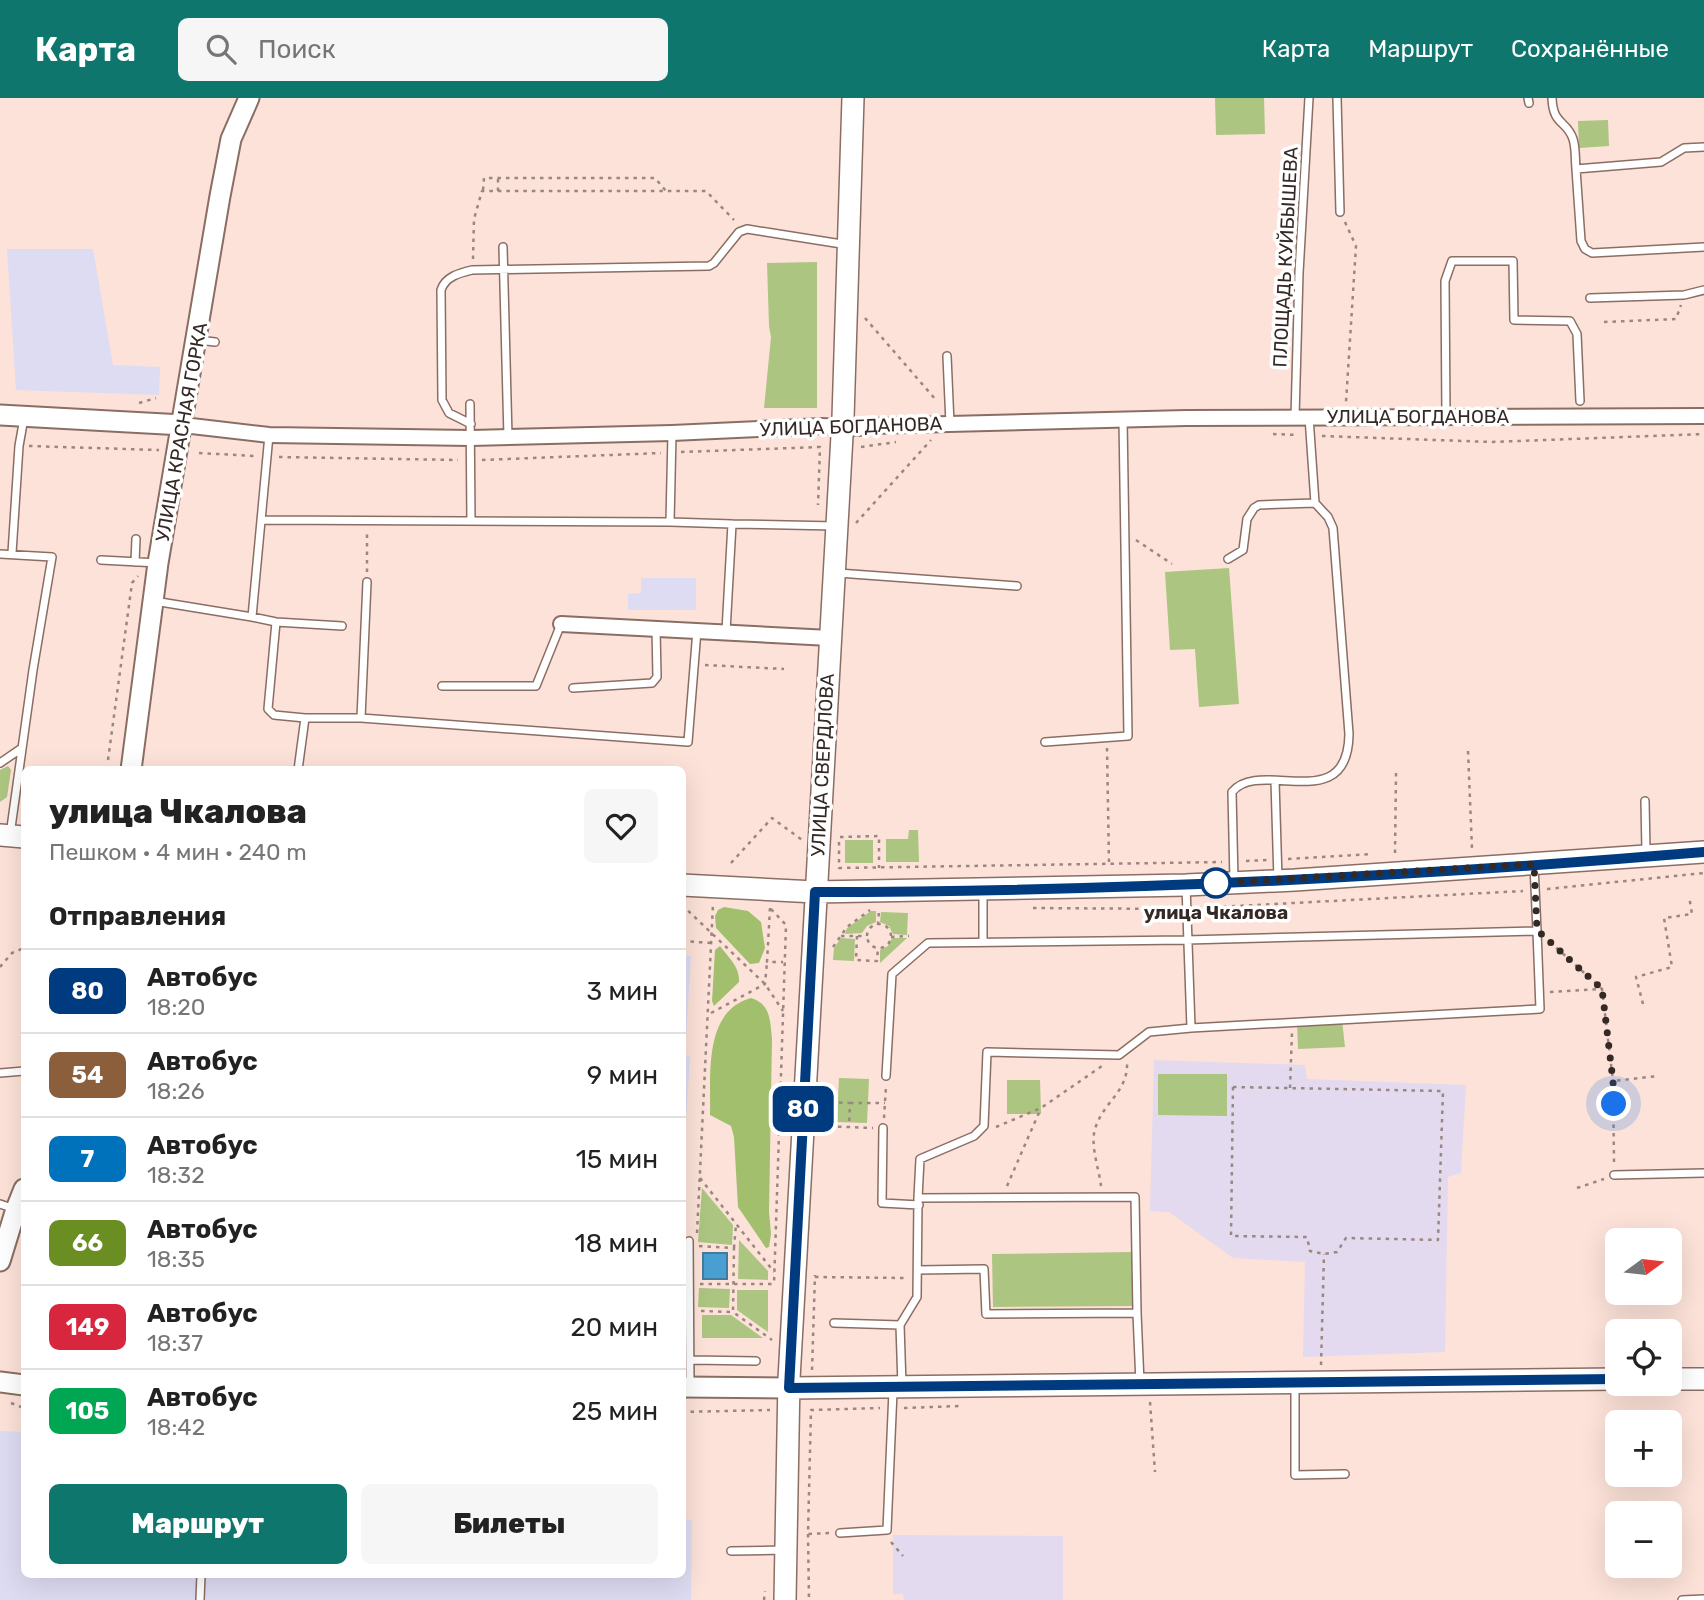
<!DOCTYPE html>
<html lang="ru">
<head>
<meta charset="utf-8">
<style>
	:root { --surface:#fff; --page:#f6f6f6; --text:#222; --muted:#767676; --line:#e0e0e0; --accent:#0f766e }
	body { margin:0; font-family:Rubik,sans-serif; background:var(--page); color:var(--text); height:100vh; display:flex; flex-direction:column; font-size:26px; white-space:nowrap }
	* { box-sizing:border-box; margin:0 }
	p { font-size:23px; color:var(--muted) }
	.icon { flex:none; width:38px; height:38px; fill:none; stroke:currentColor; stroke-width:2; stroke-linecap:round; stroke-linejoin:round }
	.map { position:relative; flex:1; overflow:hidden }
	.side { position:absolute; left:21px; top:668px; width:665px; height:812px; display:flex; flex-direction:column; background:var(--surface); border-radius:10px; box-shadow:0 7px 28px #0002 }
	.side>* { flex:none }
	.badge { padding:0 14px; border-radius:10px; font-size:24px; line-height:46px }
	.needle { width:46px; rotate:75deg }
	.controls { position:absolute; left:1605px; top:1130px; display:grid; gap:14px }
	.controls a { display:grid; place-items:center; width:77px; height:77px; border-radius:10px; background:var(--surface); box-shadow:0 7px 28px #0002; font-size:35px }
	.you { position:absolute; width:35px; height:35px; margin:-18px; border:5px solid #fff; border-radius:50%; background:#1a73e8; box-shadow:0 0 0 10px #1a73e833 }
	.map>.badge { position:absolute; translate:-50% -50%; box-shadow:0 0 0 4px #fff }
	h2 { padding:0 28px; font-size:26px; line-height:63px }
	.round { display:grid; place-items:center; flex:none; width:74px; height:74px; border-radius:10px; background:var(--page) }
	.head { display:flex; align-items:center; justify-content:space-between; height:119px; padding:0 28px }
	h1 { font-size:33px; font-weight:800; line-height:52px }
	.button { display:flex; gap:14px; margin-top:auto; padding:14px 28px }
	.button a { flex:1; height:80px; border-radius:10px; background:var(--accent); color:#fff; font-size:28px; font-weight:800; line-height:80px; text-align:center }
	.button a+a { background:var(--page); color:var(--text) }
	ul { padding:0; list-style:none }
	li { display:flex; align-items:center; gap:21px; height:84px; padding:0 28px; border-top:2px solid var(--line) }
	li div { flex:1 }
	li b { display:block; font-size:26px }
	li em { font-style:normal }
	li .badge { min-width:77px; font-weight:700; text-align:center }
	header { display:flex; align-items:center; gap:42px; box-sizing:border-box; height:98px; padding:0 35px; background:var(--accent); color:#fff }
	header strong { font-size:33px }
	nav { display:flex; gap:38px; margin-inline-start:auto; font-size:24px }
	.search { width:490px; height:63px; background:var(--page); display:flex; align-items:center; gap:18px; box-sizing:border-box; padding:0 24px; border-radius:10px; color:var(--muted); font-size:26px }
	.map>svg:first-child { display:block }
	.industrial { fill:#dedcf2 }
	.education { fill:#e3daf0 }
	.green { fill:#acc580 }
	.forest { fill:#a1bf6d }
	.water { fill:#499ed2; stroke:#437b9e; stroke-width:2 }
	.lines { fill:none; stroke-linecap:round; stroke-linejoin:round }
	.lane-casing { stroke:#8a6e63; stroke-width:10 }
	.street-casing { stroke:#8a6e63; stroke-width:18 }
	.secondary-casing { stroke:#8a6e63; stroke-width:23 }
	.primary-casing { stroke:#8a6e63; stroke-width:24 }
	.path { stroke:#9a8780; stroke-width:2.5; stroke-dasharray:3.5 5; stroke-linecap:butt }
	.lane { stroke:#fff; stroke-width:7 }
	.street { stroke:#fff; stroke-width:14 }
	.secondary { stroke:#fff; stroke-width:19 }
	.primary { stroke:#fff; stroke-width:21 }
	.line-casing { stroke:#fff; stroke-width:16 }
	.line { stroke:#003b80; stroke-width:10 }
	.walk { stroke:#352925; stroke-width:7; stroke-dasharray:0 12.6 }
	.stop-dot { fill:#fff; stroke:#003b80; stroke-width:3.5 }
	.labels { text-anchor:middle; stroke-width:7; stroke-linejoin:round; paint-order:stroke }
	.street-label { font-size:19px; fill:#352925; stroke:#fff }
	.stop-label { font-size:19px; font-weight:bold; fill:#352925; stroke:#fff }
</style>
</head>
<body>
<header>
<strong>Карта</strong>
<div class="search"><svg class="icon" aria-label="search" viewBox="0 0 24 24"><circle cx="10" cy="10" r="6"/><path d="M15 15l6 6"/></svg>Поиск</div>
<nav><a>Карта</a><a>Маршрут</a><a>Сохранённые</a></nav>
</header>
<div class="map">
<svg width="1704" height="1502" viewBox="0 0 1704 1502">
	<rect width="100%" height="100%" fill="#fce2d8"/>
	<path class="industrial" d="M 7,151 L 93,151 L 113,267 L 160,269 L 159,297 L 16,292 Z
		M 641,480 L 696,480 L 696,512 L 628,512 L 628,496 L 641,495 Z
		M 683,857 L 691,858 L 685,957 L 690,958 L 683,1073 Z
		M 0,1333 L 24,1334 L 24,1477 L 682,1477 L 683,1421 L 692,1422 L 691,1502 L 0,1502 Z"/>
	<path class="education" d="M 1154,962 L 1305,967 L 1307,981 L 1466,987 L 1461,1075 L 1448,1079 L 1445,1254 L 1303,1259 L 1305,1164 L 1233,1160 L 1169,1114 L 1150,1113 Z
		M 893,1437 L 1063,1438 L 1063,1502 L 904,1502 L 903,1496 L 893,1496 Z"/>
	<path class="green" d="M 1215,0 L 1264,0 L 1265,36 L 1216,37 Z
		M 1608,22 L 1609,48 L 1579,50 L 1578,23 Z
		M 817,164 L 817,310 L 764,310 L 771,239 L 769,228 L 767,165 Z
		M 1229,470 L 1239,606 L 1199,609 L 1195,551 L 1170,552 L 1165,474 Z
		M 8,668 L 11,672 L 7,699 L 0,704 L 0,672 Z
		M 909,732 L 918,732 L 919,764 L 886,764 L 886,741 L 908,741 Z
		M 845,742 L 873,742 L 873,765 L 845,765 Z
		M 871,813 L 876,813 L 876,824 L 867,828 L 862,835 L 845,836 L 847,830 Z
		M 881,814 L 908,815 L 907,837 L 893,836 L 889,828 L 880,824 Z
		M 841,840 L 855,841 L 854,863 L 833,862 L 834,850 Z
		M 892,840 L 907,840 L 880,865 L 880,852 L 888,848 Z
		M 1342,922 L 1345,949 L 1298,951 L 1297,924 Z
		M 1158,976 L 1227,976 L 1227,1018 L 1158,1017 Z
		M 839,980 L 869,981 L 867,1025 L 837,1024 Z
		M 1007,982 L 1040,982 L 1041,1016 L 1007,1016 Z
		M 702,1090 L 733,1127 L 732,1147 L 698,1144 Z
		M 739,1142 L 768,1173 L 768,1182 L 738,1181 Z
		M 1133,1154 L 1134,1208 L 993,1209 L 992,1156 Z
		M 699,1190 L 730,1191 L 729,1210 L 698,1209 Z
		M 737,1192 L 768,1192 L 768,1234 L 737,1212 Z
		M 702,1217 L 731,1217 L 763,1240 L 702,1240 Z"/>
	<path class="forest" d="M 724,809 L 748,813 L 761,824 L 765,850 L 759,865 L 750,866 L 716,830 L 715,818 L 718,812 Z
		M 720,848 C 729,860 740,869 739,884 L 714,908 L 712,903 L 715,852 Z
		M 751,900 C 771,906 770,923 772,941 L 769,1114 L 771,1136 L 769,1149 L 766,1150 L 738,1109 L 734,1039 L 731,1028 L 710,1017 C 711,978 703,913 751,900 Z"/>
	<path class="water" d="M 703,1155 L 727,1155 L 727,1181 L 703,1181 Z"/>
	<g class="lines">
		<defs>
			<path id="lane" d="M 1337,0 L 1340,114
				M 1528,0 L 1529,5
				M 1552,0 C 1553,28 1567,22 1573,41 C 1576,50 1575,61 1576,71
				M 1704,49 L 1684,50 L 1661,64 L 1576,71 L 1581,143 L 1585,151 L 1592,155 L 1704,149
				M 503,149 L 508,339
				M 1590,200 L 1684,197 L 1704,192
				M 198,242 L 215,244
				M 947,258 L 950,326
				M 470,306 L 471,422
				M 1446,318 L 1445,183 L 1452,163 L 1513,163 L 1514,222 L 1570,223 L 1577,236 L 1580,303
				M 1295,319 L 1299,175 L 1309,0
				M 1309,319 L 1315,405
				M 471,326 L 449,315 L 442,302 L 441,192 C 445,179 459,175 472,172 L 709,168 L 714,165 L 739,134 L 747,131 L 848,147
				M 672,336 L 670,424 L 732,426
				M 262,422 L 670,424
				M 12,455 L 19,348 L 24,320
				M 0,456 L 52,459 L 33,572 L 10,737
				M 1228,461 L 1243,452 L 1247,421 L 1254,410 L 1259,407 L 1315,405 L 1328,419 L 1333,430 L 1349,636 C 1348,720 1260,659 1232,694 L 1234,783
				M 101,462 L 158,465
				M 135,464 L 136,441
				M 838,475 L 1017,488
				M 154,503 L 252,519 L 269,337
				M 252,519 L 276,524 L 342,528
				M 276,524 L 268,611 L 274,617 L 305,620 L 298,672
				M 726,533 L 732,426 L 836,428
				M 442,588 L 536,588 L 561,526
				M 573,590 L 652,585 L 657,579 L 656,531
				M 305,620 L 361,620 L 688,644 L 697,532
				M 361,620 L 367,484
				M 1045,644 L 1128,638 L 1123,321
				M 0,665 L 22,650
				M 1275,683 L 1278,782
				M 1645,703 L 1646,754
				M 983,792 L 983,844
				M 1191,930 L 1540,911 L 1537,833
				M 0,975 L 24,973
				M 886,978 L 892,876 L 928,845 L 1186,842 L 1537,833 L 1534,767
				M 883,1030 L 882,1105 L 919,1107
				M 1614,1077 L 1704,1075
				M 918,1100 L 920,1061 L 974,1038 L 984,1028 L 987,954 L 1119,957 L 1149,934 L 1191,930 L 1186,788
				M 0,1106 L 15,1111
				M 689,1143 L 690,1289
				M 918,1172 L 984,1171 L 986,1216 L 1137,1215 L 1140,1285
				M 834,1225 L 900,1227
				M 691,1262 L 756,1263
				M 1295,1285 L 1295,1377 L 1345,1376
				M 902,1288 L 900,1227 L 917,1199 L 918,1100 L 1135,1099 L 1137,1215
				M 840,1435 L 887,1432 L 893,1293
				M 731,1453 L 785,1452
				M 200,1502 L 201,1477
				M 1682,1502 L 1704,1501"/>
			<path id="street" d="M 183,327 L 269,337 L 471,340 L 672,335 L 822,328 L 858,330 L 871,328 L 1186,320 L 1704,318
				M 561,526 L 830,540"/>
			<path id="secondary" d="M 0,317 L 183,327
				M 131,672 L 158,465 L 220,98 L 231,41 L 249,0
				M 0,1163 L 16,1111 L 24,1091
				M 0,1284 L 24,1287
				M 682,1289 L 789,1290"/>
			<path id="primary" d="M 0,737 L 24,739
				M 682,787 L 815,794 L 1186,787 L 1295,782 L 1704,754
				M 1670,1281 L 1704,1281
				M 789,1290 L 1617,1281
				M 785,1502 L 789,1281 L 843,320 L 853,0"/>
		</defs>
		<use href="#lane" class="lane-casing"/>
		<use href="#street" class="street-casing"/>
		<use href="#secondary" class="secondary-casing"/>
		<use href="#primary" class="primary-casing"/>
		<path class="path" d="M 483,92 L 484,80 L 655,80 L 666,93
			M 498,93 L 498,80
			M 1345,124 L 1356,148 L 1346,304
			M 473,161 L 474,121 L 482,93 L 706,93 L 734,122
			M 865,220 L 936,302
			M 1604,224 L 1676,221 L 1681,207
			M 139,305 L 156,300
			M 1273,336 L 1298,337
			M 1322,338 L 1492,344 L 1704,336
			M 29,348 L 159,352
			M 861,349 L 896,344
			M 681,354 L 820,349 L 818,407
			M 199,355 L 255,358
			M 279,359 L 458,362
			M 482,362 L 661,355
			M 856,425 L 931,342
			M 1136,442 L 1172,466
			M 367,474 L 367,435
			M 705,567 L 784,571
			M 1107,650 L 1109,766
			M 1468,653 L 1472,751
			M 108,662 L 132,485 L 138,478
			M 840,739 L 879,738 L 879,770
			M 839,744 L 839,770 L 1222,764
			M 1395,755 L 1396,675
			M 1288,761 L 1372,756
			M 1246,763 L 1267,762
			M 731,765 L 772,720 L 802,742
			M 1547,791 L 1704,775
			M 682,807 L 765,886 L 783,913
			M 770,810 L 767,864 L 783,864
			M 1033,810 L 1177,811
			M 1198,810 L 1523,793
			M 771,811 L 786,827 L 774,1186
			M867 838a12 12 0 1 1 24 0a12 12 0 1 1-24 0Z
			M 878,827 L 879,812
			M 841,838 L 865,838
			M 857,838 L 856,862 L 877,863 L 878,850
			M 891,839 L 909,838
			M 682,843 L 712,845
			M 1550,844 L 1602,891
			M 833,849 L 847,829 L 870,812
			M 0,869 L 12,855 L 24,850
			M 1550,894 L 1602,891 L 1613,983
			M 1643,906 L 1636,879 L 1672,869 L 1664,820 L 1692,816 L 1689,798
			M 711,915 L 765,886 L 767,864
			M 1233,989 L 1443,993 L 1438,1142 L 1346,1140 L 1337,1154 L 1324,1156 L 1310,1153 L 1307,1139 L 1231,1138 Z
			M 1290,990 L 1292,934
			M 822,1004 L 850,1005 L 849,1029
			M 850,1005 L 885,1005
			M 884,1020 L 886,988
			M 821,1028 L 873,1030
			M 996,1029 L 1041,1010 L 1102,968
			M 1614,1064 L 1613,983 L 1658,978
			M 700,1080 L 774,1174
			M 1007,1088 L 1041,1010
			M 1101,1088 C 1099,1070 1089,1045 1096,1028 C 1105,1003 1128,993 1127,965
			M 1577,1090 L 1604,1081
			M 697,1135 L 713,806
			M 699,1148 L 734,1150 L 733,1214 L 772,1242
			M 734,1150 L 736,1126
			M 815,1179 L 906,1180
			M 700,1186 L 774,1186
			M 701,1213 L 733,1214
			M 1321,1267 L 1324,1156
			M 812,1272 L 815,1177
			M 1628,1296 L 1657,1295
			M 1150,1304 L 1155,1374
			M 11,1305 L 24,1310
			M 904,1310 L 960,1308
			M 682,1314 L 770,1312
			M 829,1435 L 808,1436 L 811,1312 L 880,1310
			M 808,1436 L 809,1502
			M 891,1444 L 903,1458
			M 764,1502 L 765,1493"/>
		<use href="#lane" class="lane"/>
		<use href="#street" class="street"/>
		<use href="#secondary" class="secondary"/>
		<use href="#primary" class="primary"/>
	</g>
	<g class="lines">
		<defs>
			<path id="line" d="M 1617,1281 L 789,1290 L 815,794 C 1112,794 1409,779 1704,754"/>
		</defs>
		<use href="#line" class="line-casing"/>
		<use href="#line" class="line"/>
		<path class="walk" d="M 1216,785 L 1534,766 L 1537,832 L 1602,891 L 1613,983 L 1614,1006"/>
	</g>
	<circle class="stop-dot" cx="1216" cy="785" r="14"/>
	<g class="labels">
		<g class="street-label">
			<text transform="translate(1285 159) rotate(-87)" y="7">ПЛОЩАДЬ КУЙБЫШЕВА</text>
			<text x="1418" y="325">УЛИЦА БОГДАНОВА</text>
			<text transform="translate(851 328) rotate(-2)" y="7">УЛИЦА БОГДАНОВА</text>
			<text transform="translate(181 334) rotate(-80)" y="7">УЛИЦА КРАСНАЯ ГОРКА</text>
			<text transform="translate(822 667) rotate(-87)" y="7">УЛИЦА СВЕРДЛОВА</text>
		</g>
		<g class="stop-label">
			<text x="1216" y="821">улица Чкалова</text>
		</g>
	</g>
</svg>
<div class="controls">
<a><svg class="needle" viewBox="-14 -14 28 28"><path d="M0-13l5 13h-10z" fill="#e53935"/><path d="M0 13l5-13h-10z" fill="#767676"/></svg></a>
<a><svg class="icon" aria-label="locate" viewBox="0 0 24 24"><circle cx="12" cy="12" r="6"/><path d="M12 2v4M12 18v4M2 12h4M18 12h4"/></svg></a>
<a>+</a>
<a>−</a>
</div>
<div class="you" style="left:1614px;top:1006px"></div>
<b class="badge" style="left:803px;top:1011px;background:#003b80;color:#fff">80</b>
<section class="side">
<div class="head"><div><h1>улица Чкалова</h1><p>Пешком · 4 мин · 240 m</p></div><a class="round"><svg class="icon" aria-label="heart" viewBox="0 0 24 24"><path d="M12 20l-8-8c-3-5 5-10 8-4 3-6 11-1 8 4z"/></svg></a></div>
<h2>Отправления</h2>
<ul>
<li><span class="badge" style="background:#003b80;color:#fff">80</span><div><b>Автобус</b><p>18:20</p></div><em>3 мин</em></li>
<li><span class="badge" style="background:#8b5e3c;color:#fff">54</span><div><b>Автобус</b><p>18:26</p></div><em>9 мин</em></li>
<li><span class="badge" style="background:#0072bc;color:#fff">7</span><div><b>Автобус</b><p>18:32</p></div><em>15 мин</em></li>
<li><span class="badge" style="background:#6b8e23;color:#fff">66</span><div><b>Автобус</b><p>18:35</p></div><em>18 мин</em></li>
<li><span class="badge" style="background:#d7263d;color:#fff">149</span><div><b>Автобус</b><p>18:37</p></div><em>20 мин</em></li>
<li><span class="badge" style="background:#00a651;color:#fff">105</span><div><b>Автобус</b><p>18:42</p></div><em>25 мин</em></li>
</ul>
<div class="button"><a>Маршрут</a><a>Билеты</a></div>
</section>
</div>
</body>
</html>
